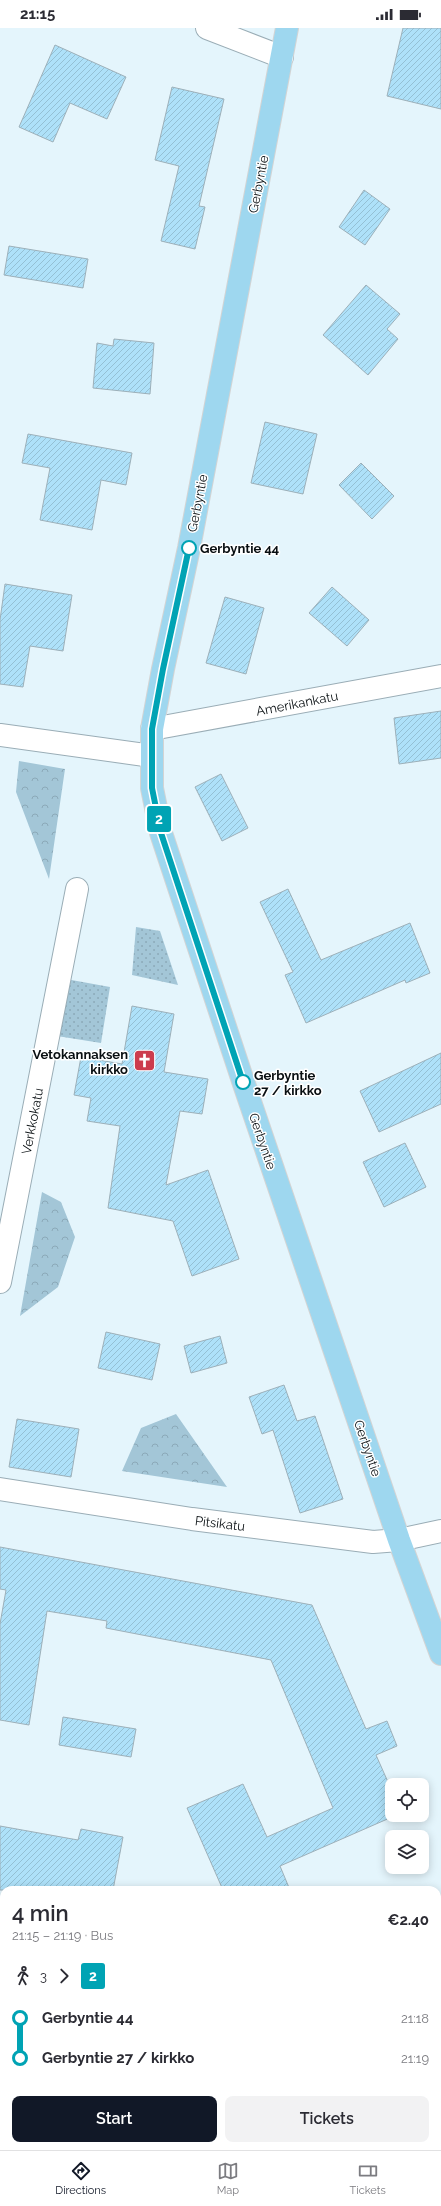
<!DOCTYPE html>
<html lang="en">
<head>
<meta charset="utf-8">
<style>
	:root { --surface:#fff; --page:#f2f2f3; --text:#2b2b33; --muted:#7c7c81; --line:#e1e1e2; --accent:#111827 }
	body { margin:0; font-family:Raleway,sans-serif; background:var(--page); color:var(--text); height:100vh; display:flex; flex-direction:column; font-size:15px; white-space:nowrap }
	* { box-sizing:border-box; margin:0 }
	p { font-size:13px; color:var(--muted) }
	.icon { flex:none; width:22px; height:22px; fill:none; stroke:currentColor; stroke-width:2; stroke-linecap:round; stroke-linejoin:round }
	.map { position:relative; flex:1; overflow:hidden }
	.sheet { position:absolute; left:0px; top:1858px; width:441px; height:264px; display:flex; flex-direction:column; background:var(--surface); border-radius:12px 12px 0 0; box-shadow:0 2px 10px #0003 }
	.sheet>* { flex:none }
	.badge { padding:0 8px; border-radius:3px; font-size:14px; line-height:26px }
	.fabs { position:absolute; left:385px; top:1750px; display:grid; gap:8px }
	.fabs a { display:grid; place-items:center; width:44px; height:44px; border-radius:8px; background:var(--surface); box-shadow:0 2px 10px #0003; font-size:20px }
	.map>.badge { position:absolute; translate:-50% -50%; box-shadow:0 0 0 2px #fff }
	.legs { display:flex; align-items:center; gap:6px; height:44px; padding:0 12px; font-size:13px }
	.legs p { margin-inline-start:auto }
	.summary { display:flex; align-items:center; justify-content:space-between; height:68px; padding:0 12px }
	h1 { font-size:22px; font-weight:600; line-height:30px }
	.action { display:flex; gap:8px; margin-top:auto; padding:8px 12px }
	.action a { flex:1; height:46px; border-radius:8px; background:var(--accent); color:#fff; font-size:16px; font-weight:600; line-height:46px; text-align:center }
	.action a+a { background:var(--page); color:var(--text) }
	ul { padding:0 12px; list-style:none }
	li { display:flex; align-items:center; gap:14px; height:40px; font-size:15px }
	li i { display:grid; place-items:center; width:6px; height:100%; margin:0 5px; background:currentColor }
	li i::after { content:''; width:10px; height:10px; margin:-5px; border:3px solid; border-radius:50%; background:var(--surface) }
	li p { margin-inline-start:auto }
	li:first-child i { background:linear-gradient(#0000 50%,currentColor 0) }
	li:last-child i { background:linear-gradient(currentColor 50%,#0000 0) }
	.status { display:flex; justify-content:space-between; align-items:center; height:28px; padding:0 20px; background:var(--surface); direction:ltr }
	.status svg { height:11px; fill:currentColor }
	.tabs { display:flex; justify-content:space-around; align-items:center; height:56px; border-top:1px solid var(--line); background:var(--surface); font-size:11px; color:var(--muted) }
	.tabs a { display:grid; justify-items:center; gap:2px }
	.tabs .current { color:var(--accent) }
	.map>svg:first-child { display:block }
	.grass { fill:url(#grass-dots) }
	.forest { fill:url(#forest-crowns) }
	.building { fill:url(#building-hatch); stroke:#9db0b9 }
	.lines { fill:none; stroke-linecap:round; stroke-linejoin:round }
	.minor-casing { stroke:#9aadb6; stroke-width:24 }
	.major-casing { stroke:#d3d4d4; stroke-width:24 }
	.minor { stroke:#fff; stroke-width:22 }
	.major { stroke:#9ed7ef; stroke-width:22 }
	.line-1-casing { stroke:#fff; stroke-width:9 }
	.line-1 { stroke:#00a3b4; stroke-width:6 }
	.stop-1-dot { fill:#fff; stroke:#00a3b4; stroke-width:2 }
	.labels { text-anchor:middle; stroke-width:3; stroke-linejoin:round; paint-order:stroke }
	.street-label { font-size:13px; fill:#080e11; stroke:#fff }
	.stop-label { font-size:13px; font-weight:bold; fill:#080e11; stroke:#fff; text-anchor:start }
	.poi-label { font-size:13px; font-weight:bold; fill:#080e11; stroke:#fff; text-anchor:end }
</style>
</head>
<body>
<div class="status"><b>21:15</b><svg viewBox="0 0 49 12"><path d="M0 12V9h3v3zM5 12V6h3v6zM10 12V3h3v9zM15 12V0h3v12zM26 1h20v11H26zM47 4h2v5h-2z"/></svg></div>
<div class="map">
<svg width="441" height="2122" viewBox="0 0 441 2122">
	<defs>
		<pattern id="grass-dots" width="8" height="8" patternUnits="userSpaceOnUse"><rect width="8" height="8" fill="#a3c6d7"/><path d="M2 2h.1M6 6h.1" fill="none" stroke="#8ba9b8" stroke-width="1.8" stroke-linecap="round"/></pattern>
		<pattern id="forest-crowns" width="20" height="18" patternUnits="userSpaceOnUse"><rect width="20" height="18" fill="#a3c6d7"/><path d="M2 6a3 3 0 1 1 6 0M12 15a3 3 0 1 1 6 0" fill="none" stroke="#8ba9b8"/></pattern>
		<pattern id="building-hatch" width="6" height="6" patternUnits="userSpaceOnUse"><rect width="6" height="6" fill="#aee1f9"/><path d="M-1 1l2-2M0 6l6-6M5 7l2-2" fill="none" stroke="#94c0d4"/></pattern>
	</defs>
	<rect width="100%" height="100%" fill="#e4f5fc"/>
	<path class="grass" d="M 136,899 L 160,903 L 178,957 L 132,947 Z
		M 66,951 L 110,959 L 101,1015 L 57,1008 Z"/>
	<path class="forest" d="M 19,733 L 65,741 L 49,851 L 16,764 Z
		M 42,1164 L 61,1174 L 75,1209 L 58,1259 L 20,1288 Z
		M 176,1386 L 227,1459 L 122,1443 L 141,1400 Z"/>
	<path class="building" d="M 403,0 L 441,0 L 441,81 L 387,68 Z
		M 55,17 L 126,49 L 107,91 L 70,75 L 53,114 L 19,99 Z
		M 172,59 L 224,71 L 199,178 L 205,179 L 195,221 L 161,213 L 179,138 L 155,132 Z
		M 364,162 L 390,181 L 365,217 L 339,199 Z
		M 9,218 L 88,231 L 83,260 L 4,247 Z
		M 366,257 L 400,286 L 387,301 L 398,311 L 368,347 L 323,307 Z
		M 114,311 L 154,315 L 150,366 L 93,360 L 97,315 L 113,318 Z
		M 265,394 L 317,406 L 303,466 L 251,455 Z
		M 28,406 L 132,425 L 126,457 L 101,452 L 92,502 L 40,492 L 50,440 L 22,435 Z
		M 361,435 L 394,468 L 372,491 L 339,457 Z
		M 5,556 L 72,567 L 63,623 L 30,618 L 23,659 L 0,656 L 0,592 Z
		M 332,559 L 369,592 L 347,618 L 309,585 Z
		M 225,569 L 264,580 L 246,646 L 206,635 Z
		M 441,683 L 441,730 L 399,736 L 394,690 Z
		M 221,746 L 248,800 L 222,813 L 195,759 Z
		M 288,861 L 321,932 L 410,895 L 430,945 L 406,955 L 405,952 L 306,995 L 285,947 L 293,944 L 260,874 Z
		M 132,978 L 174,986 L 164,1044 L 208,1051 L 202,1086 L 180,1083 L 166,1157 L 208,1142 L 239,1231 L 192,1248 L 173,1193 L 108,1180 L 120,1098 L 87,1093 L 91,1070 L 74,1067 L 81,1029 L 122,1036 Z
		M 441,1025 L 441,1076 L 379,1104 L 360,1063 Z
		M 405,1115 L 426,1159 L 384,1179 L 363,1134 Z
		M 106,1304 L 160,1316 L 152,1352 L 98,1340 Z
		M 220,1308 L 227,1335 L 191,1345 L 184,1318 Z
		M 284,1357 L 297,1393 L 315,1388 L 343,1471 L 300,1485 L 273,1402 L 262,1406 L 249,1369 Z
		M 17,1391 L 79,1401 L 71,1449 L 9,1439 Z
		M 0,1519 L 312,1577 L 366,1701 L 387,1693 L 397,1718 L 376,1727 L 392,1763 L 392,1789 L 280,1838 L 290,1862 L 223,1862 L 187,1780 L 243,1756 L 267,1809 L 333,1780 L 271,1632 L 106,1600 L 107,1593 L 47,1583 L 29,1697 L 0,1692 L 0,1596 L 6,1562 L 0,1561 Z
		M 63,1689 L 136,1701 L 131,1729 L 59,1717 Z
		M 0,1798 L 78,1812 L 81,1801 L 123,1809 L 113,1862 L 0,1862 Z"/>
	<g class="lines">
		<defs>
			<path id="minor" d="M 207,0 L 282,29
				M 152,701 L 441,648
				M 0,707 L 152,728
				M 0,1254 L 77,861
				M 0,1461 L 192,1491 L 373,1514 L 399,1512 L 441,1503"/>
			<path id="major" d="M 287,0 L 189,520 L 163,641 L 152,701 L 152,760 L 161,805 L 244,1056 L 399,1512 L 441,1626"/>
		</defs>
		<use href="#minor" class="minor-casing"/>
		<use href="#major" class="major-casing"/>
		<use href="#minor" class="minor"/>
		<use href="#major" class="major"/>
	</g>
	<g class="lines">
		<defs>
			<path id="line-1" d="M 189,520 L 163,641 L 152,701 L 152,760 L 161,805 L 243,1054"/>
		</defs>
		<use href="#line-1" class="line-1-casing"/>
		<use href="#line-1" class="line-1"/>
	</g>
	<defs>
		<symbol id="church-square" viewBox="-11 -11 22 22"><rect x="-9" y="-9" width="18" height="18" rx="4" fill="#cc3c4d" stroke="#fff"/><path d="M-1.2-6h2.4v3.5h3.3v2.4h-3.3V6h-2.4V-.1h-3.3v-2.4h3.3Z" fill="#fff"/></symbol>
	</defs>
	<g fill-rule="evenodd">
		<use href="#church-square" x="132" y="1020" width="25" height="25"/>
	</g>
	<g class="stop-1-dot">
		<circle cx="189" cy="520" r="7"/>
		<circle cx="243" cy="1054" r="7"/>
	</g>
	<g class="labels">
		<g class="street-label">
			<text transform="translate(258 156) rotate(-79)" y="5">Gerbyntie</text>
			<text transform="translate(197 475) rotate(-79)" y="5">Gerbyntie</text>
			<text transform="translate(297 675) rotate(-11)" y="5">Amerikankatu</text>
			<text transform="translate(32 1093) rotate(-79)" y="5">Verkkokatu</text>
			<text transform="translate(263 1113) rotate(71)" y="5">Gerbyntie</text>
			<text transform="translate(368 1420) rotate(71)" y="5">Gerbyntie</text>
			<text transform="translate(220 1495) rotate(7)" y="5">Pitsikatu</text>
		</g>
		<g class="stop-label">
			<text x="200" y="525">Gerbyntie 44</text>
			<text x="254" y="1052">Gerbyntie<tspan x="254" dy="15">27 / kirkko</tspan></text>
		</g>
		<g class="poi-label">
			<text x="128" y="1031">Vetokannaksen<tspan x="128" dy="15">kirkko</tspan></text>
		</g>
	</g>
</svg>
<div class="fabs">
<a><svg class="icon" aria-label="locate" viewBox="0 0 24 24"><circle cx="12" cy="12" r="6"/><path d="M12 2v4M12 18v4M2 12h4M18 12h4"/></svg></a>
<a><svg class="icon" aria-label="layers" viewBox="0 0 24 24"><path d="M12 4l9 5-9 5-9-5zM3 14l9 5 9-5"/></svg></a>
</div>
<b class="badge" style="left:159px;top:791px;background:#00a3b4;color:#fff">2</b>
<section class="sheet">
<div class="summary"><div><h1>4 min</h1><p>21:15 – 21:19 · Bus</p></div><b>€2.40</b></div>
<div class="legs"><svg class="icon" aria-label="walk" viewBox="0 0 24 24"><circle cx="13" cy="4" r="2"/><path d="M13 8l-2 6 4 7M11 14l-3 7M7 12l3-4h3l4 4"/></svg>3<svg class="icon" aria-label="forward" viewBox="0 0 24 24"><path d="M9 5l7 7-7 7"/></svg><b class="badge" style="background:#00a3b4;color:#fff">2</b></div>
<ul>
<li><i style="color:#00a3b4"></i><b>Gerbyntie 44</b><p>21:18</p></li>
<li><i style="color:#00a3b4"></i><b>Gerbyntie 27 / kirkko</b><p>21:19</p></li>
</ul>
<div class="action"><a>Start</a><a>Tickets</a></div>
</section>
</div>
<nav class="tabs">
<a class="current"><svg class="icon" aria-label="directions" viewBox="0 0 24 24"><path d="M12 3l9 9-9 9-9-9zM9 14v-3h6M13 9l2 2-2 2"/></svg>Directions</a>
<a><svg class="icon" aria-label="map" viewBox="0 0 24 24"><path d="M3 6l6-2 6 2 6-2v14l-6 2-6-2-6 2zM9 4v14M15 6v14"/></svg>Map</a>
<a><svg class="icon" aria-label="tickets" viewBox="0 0 24 24"><path d="M3 7h18v10H3zM15 7v10"/></svg>Tickets</a>
</nav>
</body>
</html>
